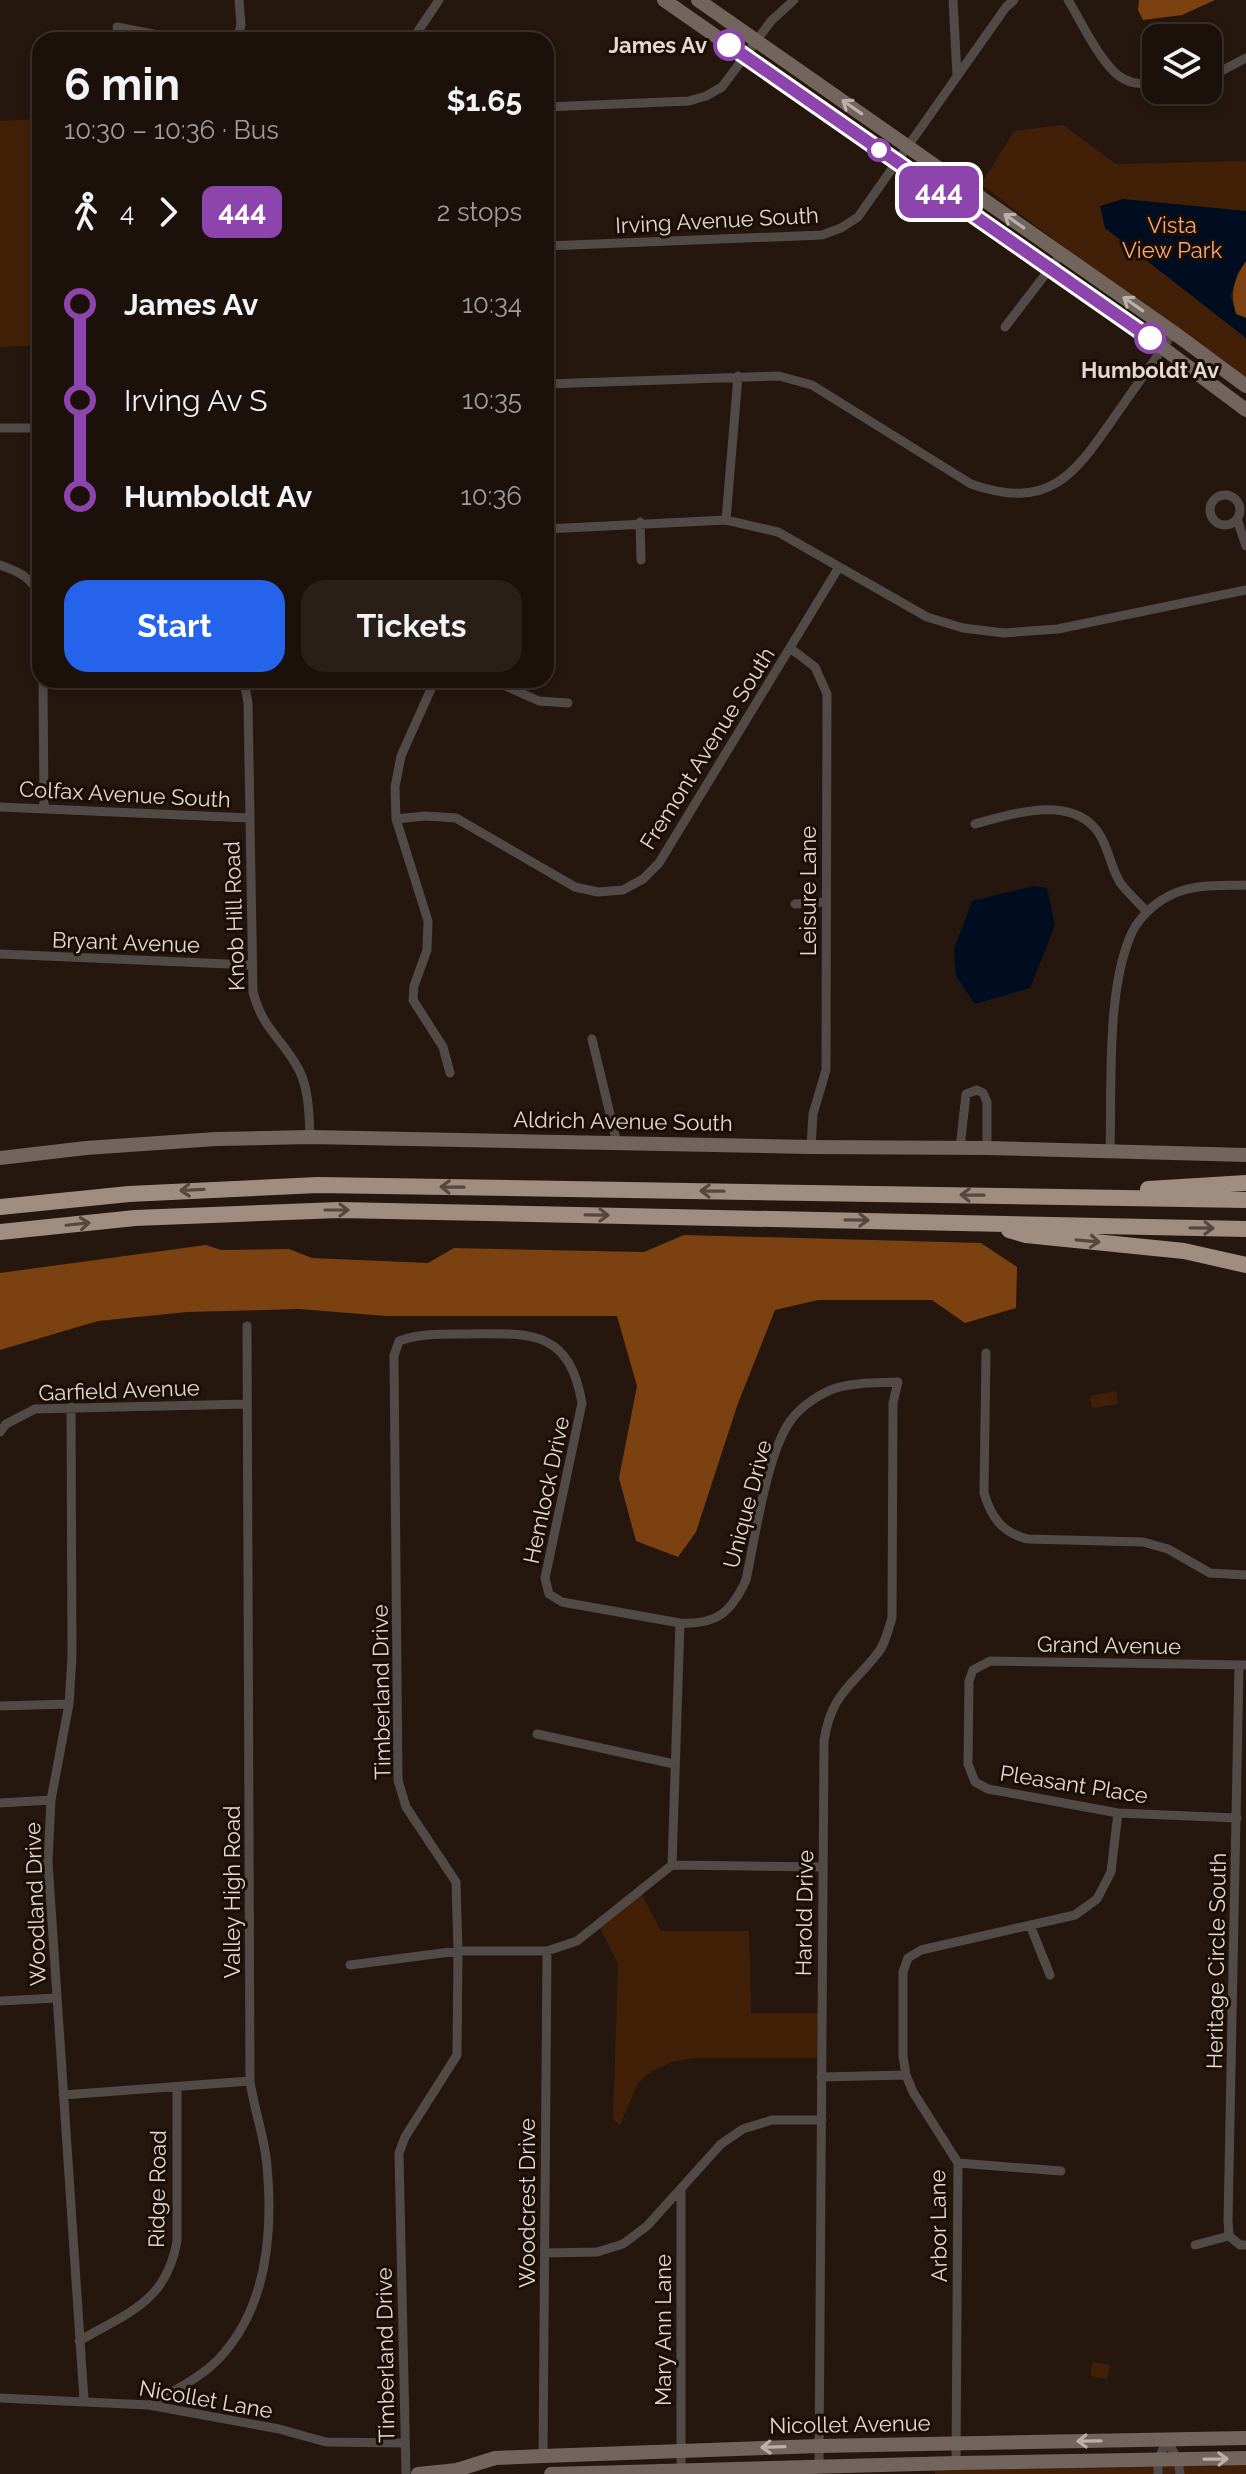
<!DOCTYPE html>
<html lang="en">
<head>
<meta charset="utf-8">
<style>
	:root { --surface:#1c110a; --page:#291f18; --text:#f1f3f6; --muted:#a09d9c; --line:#3a312b; --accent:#2563eb }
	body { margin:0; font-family:Raleway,sans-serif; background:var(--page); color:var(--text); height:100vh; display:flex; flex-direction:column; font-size:30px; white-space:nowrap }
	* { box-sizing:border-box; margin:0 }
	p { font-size:26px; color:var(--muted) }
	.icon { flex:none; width:44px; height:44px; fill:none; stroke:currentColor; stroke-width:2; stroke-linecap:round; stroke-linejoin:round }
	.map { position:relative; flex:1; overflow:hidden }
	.drawer { position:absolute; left:32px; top:32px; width:522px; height:656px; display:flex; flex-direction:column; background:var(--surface); border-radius:24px; box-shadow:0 4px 12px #0003,0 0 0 2px var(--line) }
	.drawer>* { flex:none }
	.badge { padding:0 16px; border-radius:12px; font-size:28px; line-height:52px }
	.buttons { position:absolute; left:1142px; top:24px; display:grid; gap:16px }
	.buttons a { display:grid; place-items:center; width:80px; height:80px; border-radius:16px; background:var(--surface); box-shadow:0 4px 12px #0003,0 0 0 2px var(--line); font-size:40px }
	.map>.badge { position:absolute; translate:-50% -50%; box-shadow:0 0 0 4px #fff }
	.legs { display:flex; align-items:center; gap:12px; height:88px; padding:0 32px; font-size:26px }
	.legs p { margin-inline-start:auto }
	.head { display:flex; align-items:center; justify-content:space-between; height:136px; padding:0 32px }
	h1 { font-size:44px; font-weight:700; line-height:60px }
	.button { display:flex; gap:16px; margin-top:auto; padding:16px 32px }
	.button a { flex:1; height:92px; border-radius:24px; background:var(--accent); color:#fff; font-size:32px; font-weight:700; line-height:92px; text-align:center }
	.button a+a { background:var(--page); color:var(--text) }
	ul { padding:0 32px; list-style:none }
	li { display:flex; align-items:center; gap:28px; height:96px; font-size:30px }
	li i { display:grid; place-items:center; width:12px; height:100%; margin:0 10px; background:currentColor }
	li i::after { content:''; width:20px; height:20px; margin:-10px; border:6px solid; border-radius:50%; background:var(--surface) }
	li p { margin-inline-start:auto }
	li:first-child i { background:linear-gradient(#0000 50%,currentColor 0) }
	li:last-child i { background:linear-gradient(currentColor 50%,#0000 0) }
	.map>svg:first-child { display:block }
	.green { fill:#412007 }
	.forest { fill:#7c4111 }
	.water { fill:#000c1f }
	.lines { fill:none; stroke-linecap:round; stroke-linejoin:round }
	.street { stroke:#524a46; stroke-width:9 }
	.secondary { stroke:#71655e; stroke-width:14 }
	.highway { stroke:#9f8d81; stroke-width:16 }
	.oneway { stroke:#bbb0aa }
	.oneway2 { stroke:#56473d }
	.line-1-casing { stroke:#fff; stroke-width:18 }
	.line-1 { stroke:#8e44ad; stroke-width:12 }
	.stop-1-dot { fill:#fff; stroke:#8e44ad; stroke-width:4 }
	.labels { text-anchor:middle; stroke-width:6; stroke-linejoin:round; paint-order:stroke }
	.stop-label { font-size:22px; font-weight:bold; fill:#e3d9d3; stroke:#1b0e06; text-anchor:end }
	.street-label { font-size:22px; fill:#e3d9d3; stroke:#1b0e06 }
	.park-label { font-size:22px; fill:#ffaa70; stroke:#1b0e06 }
</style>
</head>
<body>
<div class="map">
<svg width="1246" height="2474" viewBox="0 0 1246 2474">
	<rect width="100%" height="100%" fill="#25170e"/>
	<path class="green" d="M 40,119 L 40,345 L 0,347 L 0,121 Z
		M 1063,125 L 1116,164 L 1246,161 L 1246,386 L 981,184 L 1014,131 Z
		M 1116,1391 L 1118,1404 L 1092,1408 L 1090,1396 Z
		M 640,1891 L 661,1931 L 749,1931 L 751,2013 L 821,2013 L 821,2058 L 693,2058 L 672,2062 L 652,2071 L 638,2083 L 620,2125 L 613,2119 L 618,1964 L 598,1924 Z
		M 1093,2362 L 1110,2365 L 1107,2379 L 1090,2376 Z
		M 1246,2464 L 1246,2474 L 935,2474 L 935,2470 Z"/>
	<path class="forest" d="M 1139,0 L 1215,0 L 1182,15 L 1143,20 L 1138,10 Z
		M 1246,261 L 1246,318 L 1236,314 C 1230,293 1234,279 1246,261 Z
		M 684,1235 L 981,1243 L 1017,1267 L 1016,1308 L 965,1323 L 932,1300 L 818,1300 L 775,1310 L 737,1406 L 696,1532 L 678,1557 L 636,1541 L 619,1478 L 637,1386 L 617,1316 L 386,1316 L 299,1309 L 187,1312 L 98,1321 L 0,1350 L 0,1273 L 206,1245 L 221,1250 L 289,1249 L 312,1258 L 428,1263 L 454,1248 L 644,1252 Z"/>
	<path class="water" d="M 1123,199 L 1246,211 L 1246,261 L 1237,274 L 1231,296 L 1236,314 L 1246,318 L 1246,338 L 1105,228 L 1100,206 Z
		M 1033,886 L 1047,888 L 1055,925 L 1030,988 L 975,1004 L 956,976 L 954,949 L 972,901 Z"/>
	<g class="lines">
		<path class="street" d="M 953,0 L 957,75
			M 1068,0 C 1081,21 1103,69 1124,79 C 1135,85 1145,84 1156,83
			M 117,27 L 168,37 L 238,35 L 241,25 L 239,0
			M 412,40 L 439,0
			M 1208,78 L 1246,58
			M 546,107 L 689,101 L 706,96 L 722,87 L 771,21 L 794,0
			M 546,246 L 822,235 L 841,228 L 858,217 L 1006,7 L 1014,0
			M 1005,327 L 1061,254
			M 546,384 L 779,376 L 812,385 L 971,484 C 1054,513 1077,470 1120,409 C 1138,383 1157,358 1173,332
			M 0,428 L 40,428
			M1210 510a15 15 0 1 1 30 0a15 15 0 1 1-30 0Z
			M 1237,519 L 1246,546
			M 726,520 L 738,376
			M 640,522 L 641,560
			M 546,529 L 726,520 L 778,532 L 927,617 L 963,628 L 1004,633 L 1058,629 L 1246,590
			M 0,565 C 19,572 32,577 40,597
			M 790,648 L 815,667 L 827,694 L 826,1070 L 813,1114 L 811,1147
			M 43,680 L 44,808
			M 244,680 L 248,703 L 253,992 C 263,1030 281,1037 298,1068 C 309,1088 309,1114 310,1137
			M 435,680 L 401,756 L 395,787 L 396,819 L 428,921 L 427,950 L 414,986 L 413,1000 L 443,1047 L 450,1073
			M 492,680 L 539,701 L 568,703
			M 0,807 L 249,818
			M 396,819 L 425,816 L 456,818 L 575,887 L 598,892 L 623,890 L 643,879 L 659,863 L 839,567
			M 975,824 C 1010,814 1066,796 1094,827 C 1108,842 1110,868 1121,884 C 1129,894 1139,903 1147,912
			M 795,904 L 825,902
			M 0,954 L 251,965
			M 592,1039 L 617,1143
			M 960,1148 L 966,1094 L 977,1090 L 983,1093 L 987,1102 L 987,1148
			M 1110,1153 C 1112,1091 1106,994 1130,937 C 1136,921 1152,905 1167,897 C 1191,883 1220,886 1246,885
			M 986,1353 L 984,1493 C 991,1517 1002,1533 1028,1539 L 1143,1542 L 1168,1549 L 1210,1573 L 1246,1575
			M 71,1407 L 72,1657 L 69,1704 L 51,1800 L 48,1862 L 84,2400
			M 0,1432 L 6,1424 L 35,1409 L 247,1404
			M 1239,1665 L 1228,2221 L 1229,2236 L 1240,2245 L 1246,2245
			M 0,1706 L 69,1704
			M 537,1734 L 674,1764
			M 0,1803 L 51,1800
			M 1237,1818 L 1118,1813 L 988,1789 L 975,1782 L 968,1764 L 969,1681 L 973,1670 L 990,1661 L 1246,1665
			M 672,1865 L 680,1623 C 716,1625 731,1613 746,1580 C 755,1538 767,1452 791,1420 C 801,1406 821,1393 836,1388 C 856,1382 877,1383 898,1382 L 893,1403 L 892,1618 C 888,1630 885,1645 877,1654 C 851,1687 831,1694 824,1741 L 819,2466
			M 1030,1925 L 1050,1975
			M 350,1965 L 458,1951 L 547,1951 L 577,1941 L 672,1865 L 823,1867
			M 0,2001 L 56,1998
			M 821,2077 L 906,2075
			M 63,2095 L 250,2081
			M 958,2163 L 1061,2171
			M 681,2190 L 681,2469
			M 1195,2245 L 1229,2236
			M 545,2253 L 597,2252 L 623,2244 L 647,2226 L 721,2144 L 743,2129 L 772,2120 L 822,2120
			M 79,2341 C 128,2312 166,2303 177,2241 L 177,2087
			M 0,2398 L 149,2405 L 279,2429 L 326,2442 L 405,2443
			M 149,2405 C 175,2390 205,2376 224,2353 C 268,2302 273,2230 267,2166 C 265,2138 254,2110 250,2081 L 247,1326
			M 1167,2440 L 1178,2460 L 1180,2474
			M 543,2456 L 547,1951
			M 956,2463 L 958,2163 L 913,2092 L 906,2075 L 903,2056 L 903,1972 L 908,1958 L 921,1950 L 1075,1915 L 1097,1899 L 1111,1872 L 1118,1813
			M 406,2474 L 399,2153 L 405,2137 L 457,2055 L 458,1951 L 456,1882 L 406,1807 L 398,1780 L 394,1356 L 399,1341 C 421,1333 443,1334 467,1334 C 530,1333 569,1329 582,1403 L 545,1578 L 549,1594 L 562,1602 L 680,1623
			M 1158,2474 L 1158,2460 L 1167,2440"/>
		<path class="secondary" d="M 664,0 L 1163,348 L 1246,410
			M 698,0 L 1173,332 L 1246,386
			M 0,1158 L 86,1148 L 216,1139 L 310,1137 L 811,1147 L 987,1148 L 1246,1155
			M 418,2474 L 457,2470 L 495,2458 L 543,2456 L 819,2446 L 1246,2438
			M 551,2474 L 956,2463 L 1246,2458"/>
		<path class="highway" d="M 1148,1189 L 1246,1183
			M 0,1207 L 129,1194 L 318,1185 L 1246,1200
			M 1009,1230 L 1026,1235 L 1184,1251 L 1246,1265
			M 0,1232 L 135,1218 L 339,1210 L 1246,1229"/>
	</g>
	<defs><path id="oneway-shaft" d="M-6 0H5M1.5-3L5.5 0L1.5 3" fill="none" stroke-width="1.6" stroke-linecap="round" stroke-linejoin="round" transform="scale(2)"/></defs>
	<g class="oneway">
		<use href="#oneway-shaft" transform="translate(852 107) rotate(-145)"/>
		<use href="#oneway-shaft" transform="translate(1014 221) rotate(-145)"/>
		<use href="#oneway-shaft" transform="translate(1133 304) rotate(-145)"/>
		<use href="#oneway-shaft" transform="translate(1089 2441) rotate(179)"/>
		<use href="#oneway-shaft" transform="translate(773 2447) rotate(178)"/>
		<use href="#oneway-shaft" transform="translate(1216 2459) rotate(-1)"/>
	</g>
	<g class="oneway2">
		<use href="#oneway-shaft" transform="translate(452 1187) rotate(-179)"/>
		<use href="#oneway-shaft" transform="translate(192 1190) rotate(177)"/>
		<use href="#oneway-shaft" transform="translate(712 1191) rotate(-179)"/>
		<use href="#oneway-shaft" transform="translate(972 1195) rotate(-179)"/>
		<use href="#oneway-shaft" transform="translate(337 1210)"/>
		<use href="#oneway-shaft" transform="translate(597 1215) rotate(1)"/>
		<use href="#oneway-shaft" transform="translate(857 1220) rotate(1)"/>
		<use href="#oneway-shaft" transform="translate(78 1224) rotate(-6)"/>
		<use href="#oneway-shaft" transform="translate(1202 1228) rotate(1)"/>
		<use href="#oneway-shaft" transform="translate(1088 1241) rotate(5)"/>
	</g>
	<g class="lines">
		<defs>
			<path id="line-1" d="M 729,45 L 1150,338"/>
		</defs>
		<use href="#line-1" class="line-1-casing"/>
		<use href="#line-1" class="line-1"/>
	</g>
	<g class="stop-1-dot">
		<circle cx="729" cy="45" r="14"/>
		<circle cx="879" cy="150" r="10"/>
		<circle cx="1150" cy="338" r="14"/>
	</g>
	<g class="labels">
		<g class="stop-label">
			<text x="707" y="53">James Av</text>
			<text x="1150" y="378" text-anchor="middle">Humboldt Av</text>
		</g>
		<g class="street-label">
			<text transform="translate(717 220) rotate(-3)" y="8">Irving Avenue South</text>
			<text transform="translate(707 748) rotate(-58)" y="8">Fremont Avenue South</text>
			<text transform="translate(125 794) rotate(3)" y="8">Colfax Avenue South</text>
			<text transform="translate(808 891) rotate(-90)" y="8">Leisure Lane</text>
			<text transform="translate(234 916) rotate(-92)" y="8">Knob Hill Road</text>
			<text transform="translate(126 942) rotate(2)" y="8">Bryant Avenue</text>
			<text transform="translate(623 1121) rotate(1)" y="8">Aldrich Avenue South</text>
			<text transform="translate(119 1390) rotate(-2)" y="8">Garfield Avenue</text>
			<text transform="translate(546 1490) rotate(-78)" y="8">Hemlock Drive</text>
			<text transform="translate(747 1504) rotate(-75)" y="8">Unique Drive</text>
			<text transform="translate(1109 1645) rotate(1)" y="8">Grand Avenue</text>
			<text transform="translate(381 1692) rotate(-91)" y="8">Timberland Drive</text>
			<text transform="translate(1074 1784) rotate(9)" y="8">Pleasant Place</text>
			<text transform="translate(232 1892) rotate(-90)" y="8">Valley High Road</text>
			<text transform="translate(35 1904) rotate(-92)" y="8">Woodland Drive</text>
			<text transform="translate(804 1913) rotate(-89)" y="8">Harold Drive</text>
			<text transform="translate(1216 1961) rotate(-89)" y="8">Heritage Circle South</text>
			<text transform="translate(157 2189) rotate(-89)" y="8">Ridge Road</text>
			<text transform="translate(527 2203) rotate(-90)" y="8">Woodcrest Drive</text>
			<text transform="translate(938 2226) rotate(-91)" y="8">Arbor Lane</text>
			<text transform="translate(663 2330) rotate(-90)" y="8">Mary Ann Lane</text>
			<text transform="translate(385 2355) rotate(-91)" y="8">Timberland Drive</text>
			<text transform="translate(206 2399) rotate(10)" y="8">Nicollet Lane</text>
			<text transform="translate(850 2424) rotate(-1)" y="8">Nicollet Avenue</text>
		</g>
		<g class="park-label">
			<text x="1172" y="233">Vista<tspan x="1172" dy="25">View Park</tspan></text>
		</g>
	</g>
</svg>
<div class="buttons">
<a><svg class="icon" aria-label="layers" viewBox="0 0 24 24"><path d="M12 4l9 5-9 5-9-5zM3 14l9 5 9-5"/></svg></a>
</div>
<b class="badge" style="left:939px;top:192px;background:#8e44ad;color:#fff">444</b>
<section class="drawer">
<div class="head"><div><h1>6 min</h1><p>10:30 – 10:36 · Bus</p></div><b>$1.65</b></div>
<div class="legs"><svg class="icon" aria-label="walk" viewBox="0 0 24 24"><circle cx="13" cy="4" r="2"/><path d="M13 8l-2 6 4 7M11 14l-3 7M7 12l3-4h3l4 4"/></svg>4<svg class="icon" aria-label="forward" viewBox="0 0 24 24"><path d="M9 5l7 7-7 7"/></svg><b class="badge" style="background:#8e44ad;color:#fff">444</b><p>2 stops</p></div>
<ul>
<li><i style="color:#8e44ad"></i><b>James Av</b><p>10:34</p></li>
<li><i style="color:#8e44ad"></i><span>Irving Av S</span><p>10:35</p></li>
<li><i style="color:#8e44ad"></i><b>Humboldt Av</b><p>10:36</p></li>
</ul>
<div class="button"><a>Start</a><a>Tickets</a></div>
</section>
</div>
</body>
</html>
